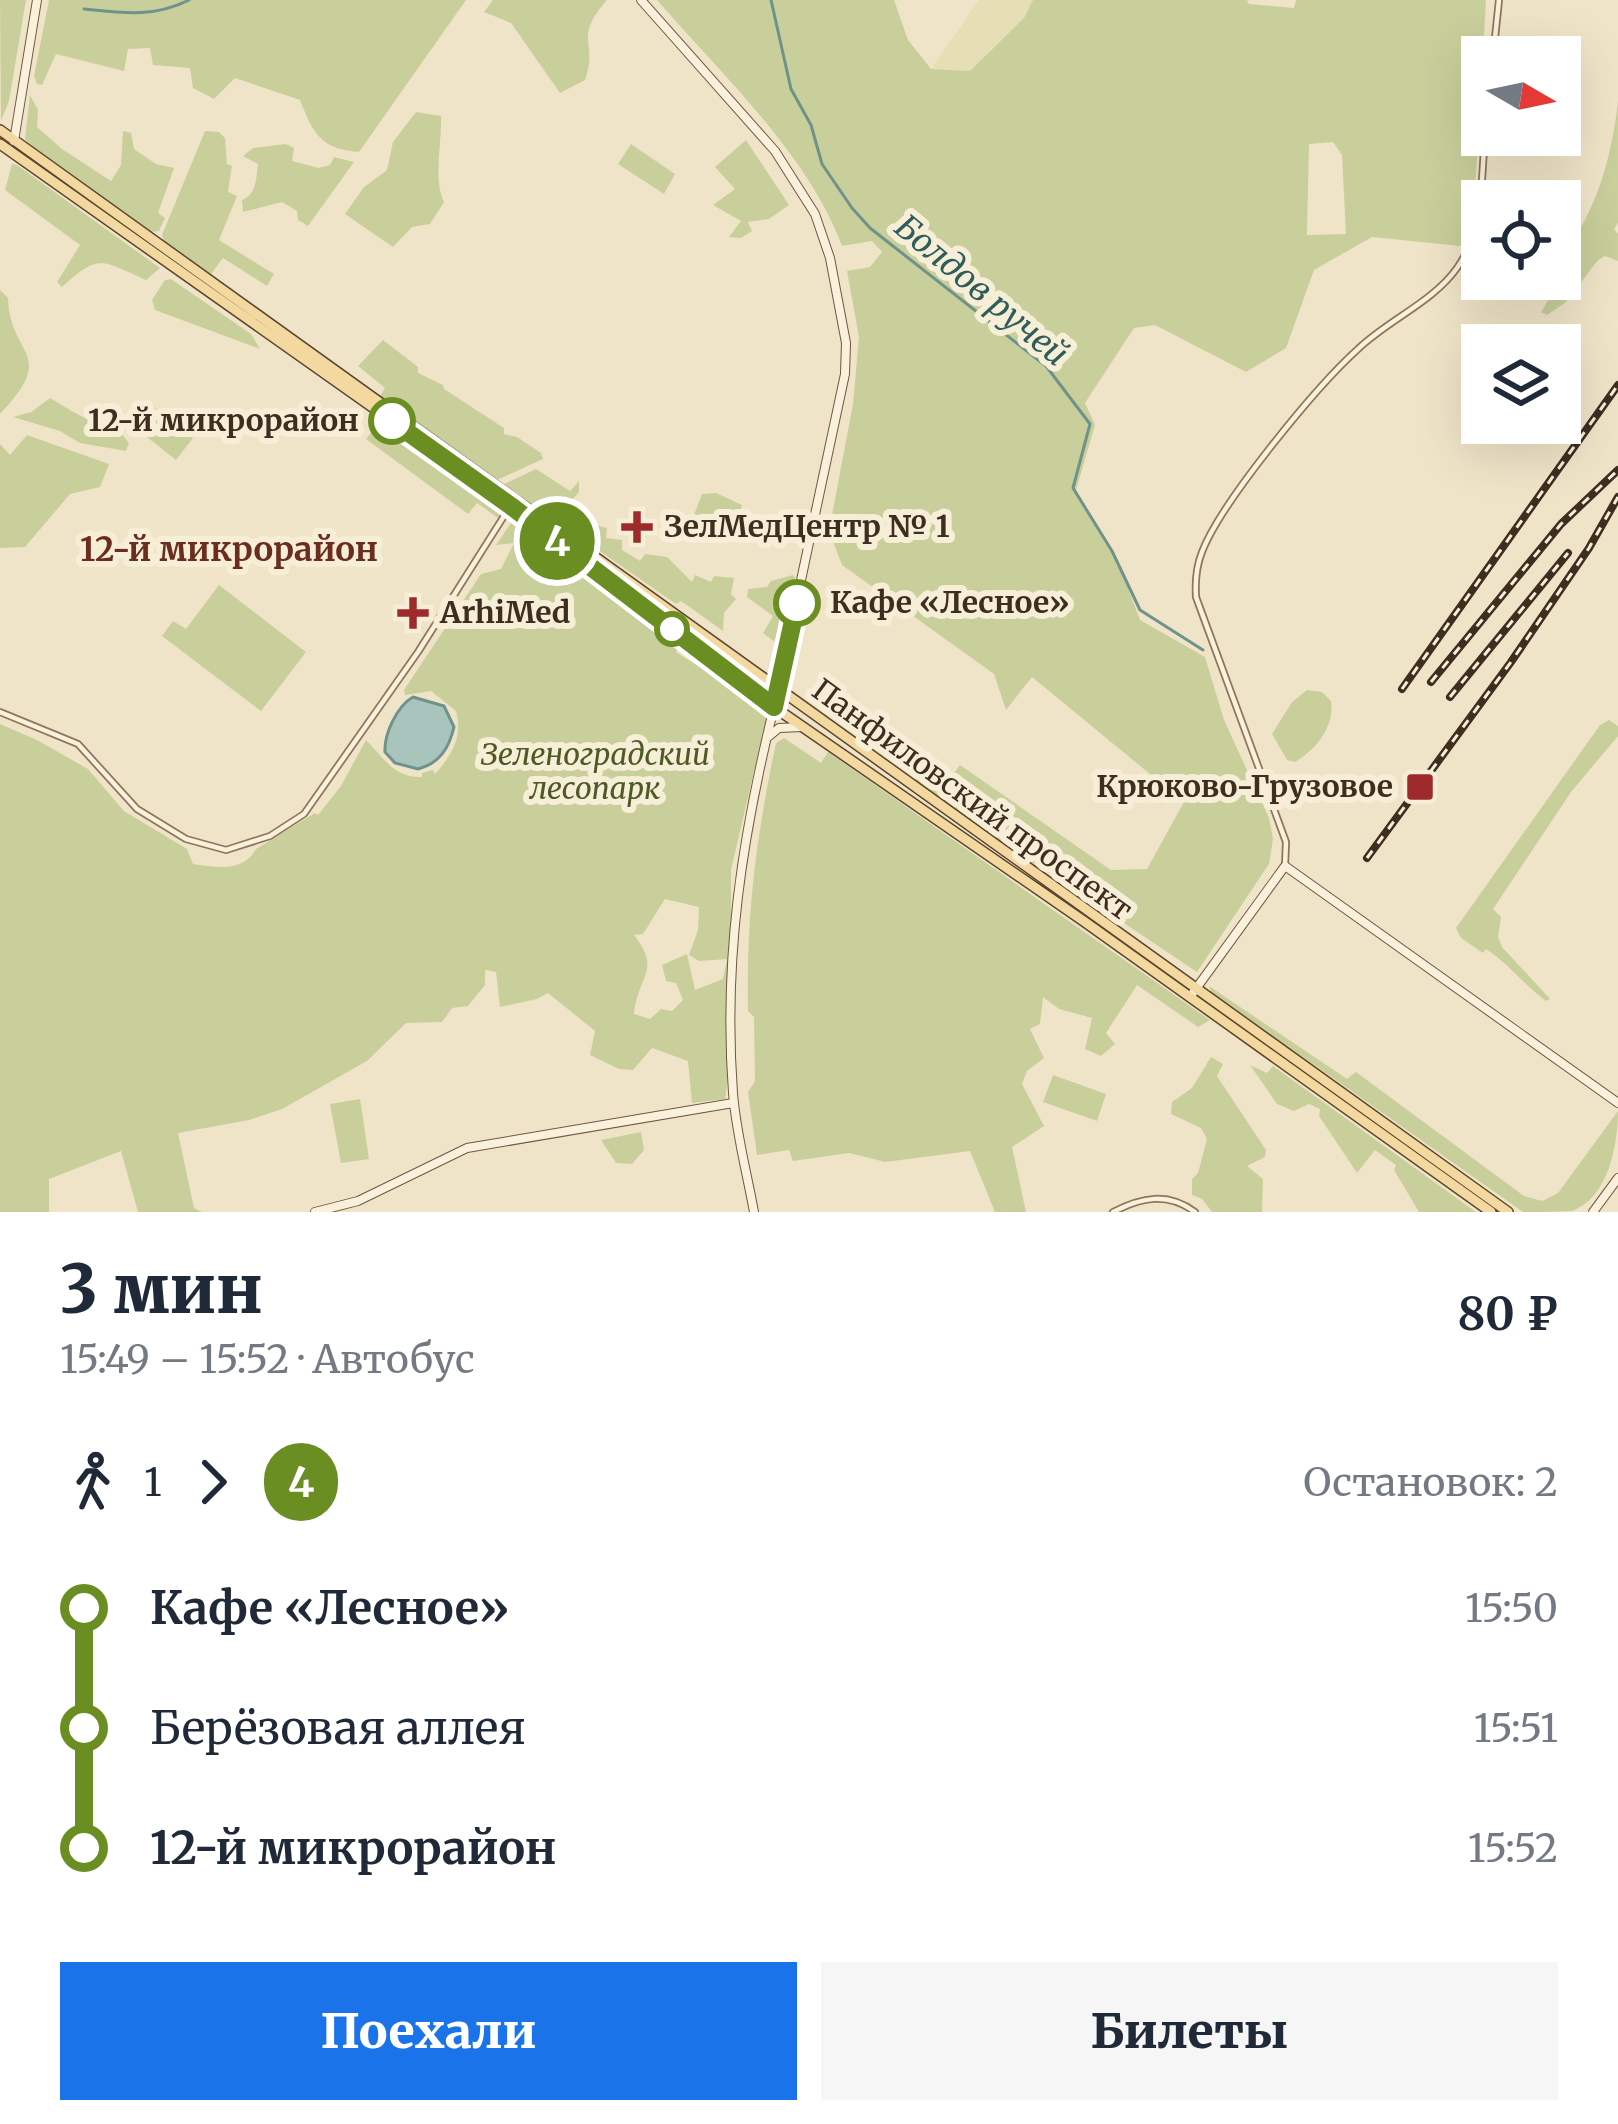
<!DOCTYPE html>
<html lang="ru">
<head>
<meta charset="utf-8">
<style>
	:root { --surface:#fff; --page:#f6f6f7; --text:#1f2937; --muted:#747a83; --accent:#1a73e8 }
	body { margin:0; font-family:Merriweather,serif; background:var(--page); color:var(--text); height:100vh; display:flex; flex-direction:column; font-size:45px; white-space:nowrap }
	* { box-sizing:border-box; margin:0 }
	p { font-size:39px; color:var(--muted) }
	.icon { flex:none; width:66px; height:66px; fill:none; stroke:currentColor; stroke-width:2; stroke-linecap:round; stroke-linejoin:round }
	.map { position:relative; height:1212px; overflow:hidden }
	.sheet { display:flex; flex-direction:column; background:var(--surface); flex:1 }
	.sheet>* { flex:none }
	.badge { padding:0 24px; border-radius:39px; font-size:42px; line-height:78px }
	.needle { width:78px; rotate:99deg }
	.fabs { position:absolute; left:1461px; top:36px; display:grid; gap:24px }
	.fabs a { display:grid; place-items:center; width:120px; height:120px; border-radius:0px; background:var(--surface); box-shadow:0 12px 48px #0002; font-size:60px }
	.map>.badge { position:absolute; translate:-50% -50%; box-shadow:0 0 0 6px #fff }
	.legs { display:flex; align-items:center; gap:18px; height:132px; padding:0 60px; font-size:39px }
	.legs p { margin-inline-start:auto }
	.overview { display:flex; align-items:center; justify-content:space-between; height:204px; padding:0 60px }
	h1 { font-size:66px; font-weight:800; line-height:90px }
	.action { display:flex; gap:24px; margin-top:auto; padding:24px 60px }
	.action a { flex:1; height:138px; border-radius:0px; background:var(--accent); color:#fff; font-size:48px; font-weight:800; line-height:138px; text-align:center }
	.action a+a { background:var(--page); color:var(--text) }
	ul { padding:0 60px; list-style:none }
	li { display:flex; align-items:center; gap:42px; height:120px; font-size:45px }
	li i { display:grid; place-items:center; width:18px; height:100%; margin:0 15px; background:currentColor }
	li i::after { content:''; width:30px; height:30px; margin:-15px; border:9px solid; border-radius:50%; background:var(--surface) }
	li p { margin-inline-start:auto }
	li:first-child i { background:linear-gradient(#0000 50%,currentColor 0) }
	li:last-child i { background:linear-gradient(currentColor 50%,#0000 0) }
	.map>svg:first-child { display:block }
	.farmland { fill:#e6deb5 }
	.green { fill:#c9cf9b; fill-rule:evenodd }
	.water { fill:#a9c4bc; stroke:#6f938a; stroke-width:3 }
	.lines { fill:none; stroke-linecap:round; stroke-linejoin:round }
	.stream { stroke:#6f938a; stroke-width:3 }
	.street-casing { stroke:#8d765c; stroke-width:8 }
	.secondary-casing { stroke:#6f573f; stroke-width:10 }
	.primary-casing { stroke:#5b4430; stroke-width:12 }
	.street { stroke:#faf1dc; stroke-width:4.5 }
	.secondary { stroke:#faf1dc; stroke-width:8 }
	.primary { stroke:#f3d9a0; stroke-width:9 }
	.rail-casing { stroke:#3d2e20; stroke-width:8 }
	.rail { stroke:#f7eed8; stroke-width:3; stroke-dasharray:9; stroke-linecap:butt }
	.line-1-casing { stroke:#fff; stroke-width:27 }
	.line-1 { stroke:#6b8e23; stroke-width:18 }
	.stop-1-dot { fill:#fff; stroke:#6b8e23; stroke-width:6 }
	.poi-dot { fill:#9e2a2b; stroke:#f7eed8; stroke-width:4.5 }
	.labels { text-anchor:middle; stroke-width:12; stroke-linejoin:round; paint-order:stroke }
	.stop-label { font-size:30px; font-weight:bold; fill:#3d2e20; stroke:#f7eed8; text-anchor:end }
	.poi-label { font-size:30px; font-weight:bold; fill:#3d2e20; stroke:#f7eed8; text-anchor:start }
	.park-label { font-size:30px; font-style:italic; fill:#4d5a26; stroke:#f7eed8 }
	.street-label { font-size:30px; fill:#3d2e20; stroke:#f7eed8 }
	.water-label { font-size:33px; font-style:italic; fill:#2f5d5a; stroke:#f7eed8 }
	.neighbourhood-label { font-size:33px; font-weight:bold; fill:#6b2e1e; stroke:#f7eed8 }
</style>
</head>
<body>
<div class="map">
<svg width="1618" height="1212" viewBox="0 0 1618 1212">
	<rect width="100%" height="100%" fill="#f0e4c8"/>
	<path class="farmland" d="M 979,0 L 1033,0 L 1024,18 L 971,71 L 931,69 Z"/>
	<path class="green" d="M 0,0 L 26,0 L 9,101 L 1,121 Z
		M 49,0 L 466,0 L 359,152 C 320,149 313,133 300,100 L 235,78 L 214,99 L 193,88 L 190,68 L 153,65 L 150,48 L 128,49 L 124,71 L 56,54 L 42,85 L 37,84 L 34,76 Z
		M 493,0 L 607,0 C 572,40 599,41 585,80 L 560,93 L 511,23 L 484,12 Z
		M 657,0 L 894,0 L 908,40 L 931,69 L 970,71 L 1024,18 L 1033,0 L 1247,0 L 1249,4 L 1294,8 L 1296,0 L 1486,0 L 1473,226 L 1460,246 L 1372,237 L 1314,270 L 1286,348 L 1246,372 L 1155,325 L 1134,328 L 1085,403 L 1095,425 L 1076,490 L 1118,561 L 1140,620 L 1205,657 L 1224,720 L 1269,818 L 1273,839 L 1269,864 L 1197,972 L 908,779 L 920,768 L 945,785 L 960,765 L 1111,870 L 1147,869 L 1184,802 L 1032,677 L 1006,710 L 994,674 L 842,565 L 829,531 L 853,404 L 859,337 L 847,271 L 870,267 L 882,252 L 872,241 L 842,246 C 808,154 720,73 657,0 ZM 1333,142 L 1342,155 L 1346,234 L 1307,235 L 1309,144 Z
		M 30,95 L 38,110 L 37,127 L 62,149 L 111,181 L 121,165 L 123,131 L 131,133 L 134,149 L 156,164 L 174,168 L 158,213 L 165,218 L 159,231 L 151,232 L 29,144 L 25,139 Z
		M 1618,102 L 1618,223 L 1614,229 L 1618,234 L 1618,261 L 1605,256 L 1598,260 L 1565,303 L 1547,315 L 1541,312 L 1563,275 L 1560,258 C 1597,212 1611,159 1618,102 Z
		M 416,112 L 441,116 C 442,144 433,179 444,202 L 430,224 L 412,227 L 393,247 L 345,214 L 364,187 L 387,170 L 393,142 Z
		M 205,131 L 219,132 L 225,138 L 227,164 L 232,166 L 228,192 L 237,196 L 219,240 L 274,274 L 267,286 L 223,258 L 211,274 L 164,242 L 162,235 Z
		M 746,140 L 789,205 L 769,219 L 748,222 L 752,231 L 741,238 L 729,237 L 741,221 L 713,205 L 735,189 L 715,167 Z
		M 286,144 L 294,148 L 292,161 L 319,168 L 330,165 L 334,157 L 354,162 L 308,226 L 298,220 L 297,211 L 282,202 L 243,212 L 242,200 C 257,194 256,178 258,164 L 243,156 L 253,148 Z
		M 631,144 L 675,174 L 664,194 L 618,164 Z
		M 12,164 L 17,165 L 160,268 L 146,280 C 102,261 100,252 62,287 L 57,282 L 80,245 L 5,190 Z
		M 171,279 L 251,334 L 260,349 L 155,310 L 152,300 L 165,280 Z
		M 0,290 L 8,298 C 10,358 59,352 0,414 Z
		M 383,340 L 418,367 L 418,373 L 443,385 L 444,389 L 504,428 L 504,434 L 517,437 L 541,453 L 543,459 L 497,480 L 380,396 L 385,388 L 358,366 Z
		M 50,398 C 59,403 68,409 77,414 C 105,429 101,406 129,443 L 126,451 L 80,443 L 60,431 L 13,417 L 31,412 Z
		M 150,404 L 193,438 L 176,460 L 133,426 L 143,405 Z
		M 377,425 L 390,435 L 394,431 L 501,505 L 503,511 L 498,518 L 477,503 L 468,514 L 366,439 Z
		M 27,435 L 109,464 L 100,487 L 70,494 L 25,547 L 0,548 L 0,444 L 10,455 Z
		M 536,469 L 570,491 L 579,481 L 579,492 L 557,517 L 550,517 L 504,484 Z
		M 716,493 L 742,505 L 737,525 L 706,519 L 703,523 L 691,523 L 702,494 Z
		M 575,511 L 592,513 L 591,524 L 607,528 L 606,538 L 622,540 L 622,550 L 640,561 L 645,554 L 667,557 L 692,582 L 695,575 L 711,582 L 714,576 L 734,578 L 731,594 L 736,599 L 724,613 L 723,631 L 681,601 L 676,604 L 565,527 L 565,520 Z
		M 513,520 L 679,646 L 676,652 L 768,711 L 731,870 L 731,1056 L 725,1099 L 692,1103 L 688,1061 L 652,1048 L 633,1070 L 619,1069 L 590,1055 L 595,1031 L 548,993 L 537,999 L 500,1007 L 496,972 L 485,970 L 485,985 L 468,1006 L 452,1008 L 442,1022 L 406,1023 L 367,1061 L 282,1109 L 249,1120 L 178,1133 L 194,1208 L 202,1212 L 138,1212 L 121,1151 L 49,1179 L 49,1212 L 0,1212 L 0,724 L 37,740 L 88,769 L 124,811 L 187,849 L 193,864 C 215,867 243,873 256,849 L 315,813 L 318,815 L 341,786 L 366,740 C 384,758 394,778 422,777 L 422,773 L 433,770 L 435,774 C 452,755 463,737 456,711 L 431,691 L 405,695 L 404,690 L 481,574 L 501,569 L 514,543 L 496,545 ZM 665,899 L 699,907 L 698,930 L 689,955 L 699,961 L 727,959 L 723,979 L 695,990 L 687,954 L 662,965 L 666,981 L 676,983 L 683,1000 L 672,1011 L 661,1009 L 650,1019 L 634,1014 C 638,974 662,971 634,935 L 643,934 Z
		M 793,575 L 795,577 L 776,661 L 776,643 L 763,633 L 773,616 L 747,597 L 748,589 L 767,587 L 771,581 Z
		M 219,585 L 306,652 L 261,711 L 162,636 L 173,621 L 186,629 Z
		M 1307,690 L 1322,692 L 1331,701 C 1335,726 1316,750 1295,762 L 1287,760 L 1272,734 L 1292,702 Z
		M 1609,720 L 1618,726 L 1618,736 L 1571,792 L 1493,909 L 1501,917 L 1498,937 L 1502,947 L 1550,999 L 1546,1001 C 1524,985 1508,963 1486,949 L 1483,953 L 1461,938 L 1456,928 L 1600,725 Z
		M 784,738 L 821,763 L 828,752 L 1210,1020 L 1198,1027 L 1137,985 L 1106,1033 L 1115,1044 L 1101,1056 L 1085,1049 L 1092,1018 L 1059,1009 L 1043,997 L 1040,1024 L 1030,1029 L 1044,1058 L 1027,1071 L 1022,1084 L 1044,1126 L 1012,1147 L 1026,1212 L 995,1212 L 970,1151 L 885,1162 L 849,1153 L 793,1161 L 789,1150 L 757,1155 L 748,1092 L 755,1081 L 754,1017 L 748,1011 C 746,914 756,838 776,743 Z
		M 1209,986 L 1347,1079 L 1356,1072 L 1524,1196 L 1542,1201 L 1558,1193 L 1618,1111 C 1618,1143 1609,1198 1572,1211 C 1558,1212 1537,1212 1523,1212 L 1211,992 Z
		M 1211,1057 L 1223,1064 L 1217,1076 L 1266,1150 L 1265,1157 L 1247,1166 L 1263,1179 L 1262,1212 L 1212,1212 L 1202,1199 L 1192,1195 L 1192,1179 L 1198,1173 L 1207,1139 L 1201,1128 L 1171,1114 L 1172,1102 L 1192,1088 Z
		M 1250,1065 L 1267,1073 L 1273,1066 L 1476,1212 L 1419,1212 L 1394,1170 L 1396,1165 L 1375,1150 L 1357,1173 L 1319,1116 L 1320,1109 L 1309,1104 L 1294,1111 L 1277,1104 Z
		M 1053,1075 L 1106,1094 L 1097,1121 L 1043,1102 Z
		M 360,1099 L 369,1159 L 341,1163 L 330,1104 Z
		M 641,1132 L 644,1150 L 632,1164 L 616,1163 L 601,1140 Z"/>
	<path class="water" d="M 413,697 L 444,706 L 454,727 C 449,748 440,763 418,769 L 395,763 L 385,752 C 384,734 397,706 413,697 Z"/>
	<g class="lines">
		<path class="stream" d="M 771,0 L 791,89 L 811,125 L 822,164 L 852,208 L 870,228 L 1046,366 L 1090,424 L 1073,488 L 1112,551 L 1140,610 L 1203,650
			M 84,9 C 122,13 154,18 189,0"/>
		<defs>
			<path id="street" d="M 1493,57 L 1499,0
				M 0,712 L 78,744 L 137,809 L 186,839 L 226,850 L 270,836 L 304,814 L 418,652 L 511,505
				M 1285,866 L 1286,842 L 1196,597 C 1195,581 1196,567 1202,552 C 1221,502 1317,386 1358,349 C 1388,320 1433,302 1457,268 C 1484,230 1481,180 1485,135
				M 1113,1212 C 1142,1197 1168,1192 1195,1212"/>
			<path id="secondary" d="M 641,0 L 775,151 L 815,214 L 830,258 L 846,343 L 845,374 L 778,688
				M 14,141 L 37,0
				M 768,737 L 779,728 L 802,727
				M 1190,997 L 1285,866 L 1618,1103
				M 315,1212 L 358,1201 L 467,1148 L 733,1103
				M 754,1212 C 747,1173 736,1133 733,1093 C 723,959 742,837 774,707
				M 1593,1212 L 1618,1178"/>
			<path id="primary" d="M 0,130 L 1508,1212
				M 0,144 L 511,505 L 774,707 L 1085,922 L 1491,1212"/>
		</defs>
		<use href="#street" class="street-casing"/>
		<use href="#secondary" class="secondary-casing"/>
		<use href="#primary" class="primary-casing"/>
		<use href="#street" class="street"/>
		<use href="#secondary" class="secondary"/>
		<use href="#primary" class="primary"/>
		<defs>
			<path id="rail" d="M 1431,682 L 1561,524 L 1618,470
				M 1402,689 L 1618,385
				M 1450,697 L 1568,553
				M 1367,858 L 1511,662 L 1589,548 L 1618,497"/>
		</defs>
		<use href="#rail" class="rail-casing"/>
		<use href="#rail" class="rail"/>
	</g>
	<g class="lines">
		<defs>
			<path id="line-1" d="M 392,421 L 511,506 L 774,707 L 797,603"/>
		</defs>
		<use href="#line-1" class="line-1-casing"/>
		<use href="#line-1" class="line-1"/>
	</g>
	<g class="stop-1-dot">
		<circle cx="392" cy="421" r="21"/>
		<circle cx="797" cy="603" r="21"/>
		<circle cx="672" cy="629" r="15"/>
	</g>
	<g class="poi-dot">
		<path d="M631 509h12v12h12v12h-12v12h-12v-12h-12v-12h12z"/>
		<path d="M407 595h12v12h12v12h-12v12h-12v-12h-12v-12h12z"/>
		<rect x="1405" y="772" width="30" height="30" rx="6"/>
	</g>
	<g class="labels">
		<g class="stop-label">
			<text x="359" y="431">12-й микрорайон</text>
			<text x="830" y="613" text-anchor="start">Кафе «Лесное»</text>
		</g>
		<g class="poi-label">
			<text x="664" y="537">ЗелМедЦентр № 1</text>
			<text x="440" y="623">ArhiMed</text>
			<text x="1393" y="797" text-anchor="end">Крюково-Грузовое</text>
		</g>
		<g class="park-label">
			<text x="595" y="765">Зеленоградский<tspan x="595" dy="34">лесопарк</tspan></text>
		</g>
		<g class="street-label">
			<text transform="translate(972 800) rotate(36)" y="10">Панфиловский проспект</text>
		</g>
		<g class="water-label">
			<text transform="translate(982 290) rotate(40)" y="12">Болдов ручей</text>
		</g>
		<g class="neighbourhood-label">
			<text x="229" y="561">12-й микрорайон</text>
		</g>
	</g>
</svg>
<div class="fabs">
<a><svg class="needle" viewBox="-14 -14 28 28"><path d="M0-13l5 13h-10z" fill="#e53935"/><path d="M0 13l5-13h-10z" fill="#747a83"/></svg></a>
<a><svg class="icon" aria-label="locate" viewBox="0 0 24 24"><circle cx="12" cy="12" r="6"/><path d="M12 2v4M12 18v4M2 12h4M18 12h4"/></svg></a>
<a><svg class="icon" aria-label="layers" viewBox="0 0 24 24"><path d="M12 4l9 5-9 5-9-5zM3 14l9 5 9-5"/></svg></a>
</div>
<b class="badge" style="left:557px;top:541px;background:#6b8e23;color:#fff">4</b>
</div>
<section class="sheet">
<div class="overview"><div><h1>3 мин</h1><p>15:49 – 15:52 · Автобус</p></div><b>80 ₽</b></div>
<div class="legs"><svg class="icon" aria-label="walk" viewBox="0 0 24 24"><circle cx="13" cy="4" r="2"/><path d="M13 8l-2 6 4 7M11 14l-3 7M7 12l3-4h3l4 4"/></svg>1<svg class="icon" aria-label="forward" viewBox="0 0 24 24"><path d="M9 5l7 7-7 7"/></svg><b class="badge" style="background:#6b8e23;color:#fff">4</b><p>Остановок: 2</p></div>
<ul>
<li><i style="color:#6b8e23"></i><b>Кафе «Лесное»</b><p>15:50</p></li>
<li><i style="color:#6b8e23"></i><span>Берёзовая аллея</span><p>15:51</p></li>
<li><i style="color:#6b8e23"></i><b>12-й микрорайон</b><p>15:52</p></li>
</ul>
<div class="action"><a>Поехали</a><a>Билеты</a></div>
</section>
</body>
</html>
